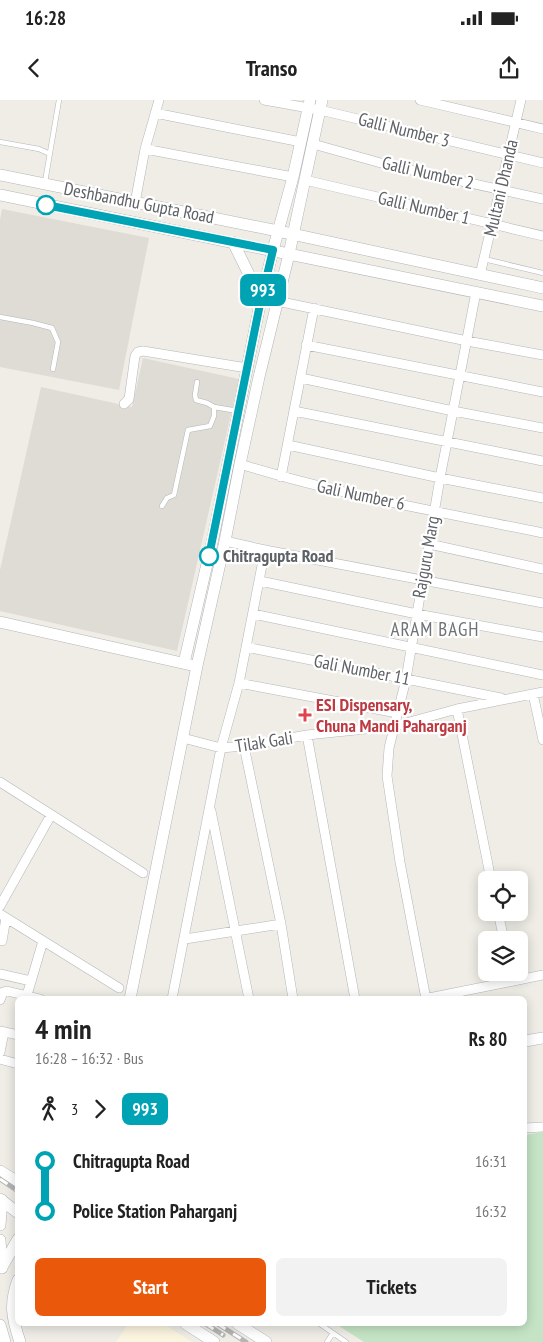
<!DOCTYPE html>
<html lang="en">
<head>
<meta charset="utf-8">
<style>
	:root { --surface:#fff; --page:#f2f2f2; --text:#222; --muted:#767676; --accent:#ea580c }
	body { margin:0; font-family:"PT Sans Narrow",sans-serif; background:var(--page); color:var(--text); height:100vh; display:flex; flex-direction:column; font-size:19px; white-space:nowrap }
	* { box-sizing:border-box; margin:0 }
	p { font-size:16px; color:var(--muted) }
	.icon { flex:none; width:28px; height:28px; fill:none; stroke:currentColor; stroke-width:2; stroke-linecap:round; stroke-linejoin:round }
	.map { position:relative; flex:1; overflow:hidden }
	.panel { position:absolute; left:15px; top:896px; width:512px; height:330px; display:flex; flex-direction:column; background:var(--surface); border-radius:8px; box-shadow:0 2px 12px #0003 }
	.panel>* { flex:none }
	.badge { padding:0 10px; border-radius:8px; font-size:18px; line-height:32px }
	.controls { position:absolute; left:478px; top:771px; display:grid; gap:10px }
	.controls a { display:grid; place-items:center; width:50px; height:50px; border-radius:8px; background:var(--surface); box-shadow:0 2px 12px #0003; font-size:25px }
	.map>.badge { position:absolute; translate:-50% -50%; box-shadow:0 0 0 2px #fff }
	.legs { display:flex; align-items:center; gap:8px; height:55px; padding:0 20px; font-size:16px }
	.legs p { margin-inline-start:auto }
	.summary { display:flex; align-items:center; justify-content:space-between; height:85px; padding:0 20px }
	h1 { font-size:28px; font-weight:700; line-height:38px }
	.cta { display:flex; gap:10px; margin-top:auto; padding:10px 20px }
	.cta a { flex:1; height:58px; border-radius:8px; background:var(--accent); color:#fff; font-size:20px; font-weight:700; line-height:58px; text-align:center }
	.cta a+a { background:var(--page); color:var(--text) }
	ul { padding:0 20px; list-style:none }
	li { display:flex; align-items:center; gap:18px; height:50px; font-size:19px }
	li i { display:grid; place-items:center; width:8px; height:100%; margin:0 6px; background:currentColor }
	li i::after { content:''; width:12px; height:12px; margin:-6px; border:4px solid; border-radius:50%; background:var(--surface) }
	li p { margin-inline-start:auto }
	li:first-child i { background:linear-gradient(#0000 50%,currentColor 0) }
	li:last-child i { background:linear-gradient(currentColor 50%,#0000 0) }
	.status { display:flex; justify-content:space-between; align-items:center; height:35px; padding:0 25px; background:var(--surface); direction:ltr }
	.status svg { height:14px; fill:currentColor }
	header { display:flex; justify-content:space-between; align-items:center; height:65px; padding:0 20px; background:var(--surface); font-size:22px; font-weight:700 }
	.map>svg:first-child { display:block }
	.commercial { fill:#fbf4df }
	.education { fill:#dedcd4 }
	.green { fill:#c5e4c5 }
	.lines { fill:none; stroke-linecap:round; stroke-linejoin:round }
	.lane-casing { stroke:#b3b6ba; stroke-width:5.5 }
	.street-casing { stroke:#b3b6ba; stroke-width:10 }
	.secondary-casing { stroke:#b2b5b9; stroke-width:12 }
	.lane { stroke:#fff; stroke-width:4.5 }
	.street { stroke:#fff; stroke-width:9 }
	.secondary { stroke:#fff; stroke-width:11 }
	.rail-casing { stroke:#b4b5b5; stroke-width:5 }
	.rail { stroke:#fff; stroke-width:3; stroke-dasharray:9; stroke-linecap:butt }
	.line-1-casing { stroke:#fff; stroke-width:11 }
	.line-1 { stroke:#00a3b4; stroke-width:8 }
	.stop-1-dot { fill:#fff; stroke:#00a3b4; stroke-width:2.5 }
	.health-dot { fill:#e0444e; stroke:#fff; stroke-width:2 }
	.labels { text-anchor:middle; stroke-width:4.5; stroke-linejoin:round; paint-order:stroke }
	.street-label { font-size:18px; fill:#5e6165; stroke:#fff }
	.stop-label { font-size:18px; font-weight:bold; fill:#5e6165; stroke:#fff; text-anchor:start }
	.health-label { font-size:18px; font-weight:bold; fill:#be3a42; stroke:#fff; text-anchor:start }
	.neighbourhood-label { font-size:19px; letter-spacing:1px; fill:#6f7377; stroke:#fff }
</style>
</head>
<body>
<div class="status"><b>16:28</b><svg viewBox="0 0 49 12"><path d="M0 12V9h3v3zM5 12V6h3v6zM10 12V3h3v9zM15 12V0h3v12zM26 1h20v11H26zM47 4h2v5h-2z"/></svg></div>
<header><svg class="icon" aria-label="back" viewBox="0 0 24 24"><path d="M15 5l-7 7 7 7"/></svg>Transo<svg class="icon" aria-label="share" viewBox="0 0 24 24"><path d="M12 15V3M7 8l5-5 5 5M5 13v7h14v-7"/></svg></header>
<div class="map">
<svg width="543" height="1242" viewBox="0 0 543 1242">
	<rect width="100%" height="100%" fill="#efede6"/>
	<path class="commercial" d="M 128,1224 L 164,1224 L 192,1242 L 116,1242 Z"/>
	<path class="education" d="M 2,109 L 149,138 L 119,290 L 0,267 L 0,120 Z
		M 143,258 L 239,279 L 177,551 L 0,511 L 0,470 L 41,287 L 132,307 Z"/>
	<path class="green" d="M 543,1032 L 543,1242 L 364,1242 L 336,1224 L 525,1224 L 525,1035 Z"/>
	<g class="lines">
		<defs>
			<path id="lane" d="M 0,42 L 39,49 L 50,54
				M 45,82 L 59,0
				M 484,159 L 543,173
				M 0,217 L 33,223 L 52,228 L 58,242 L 53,269
				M 214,307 L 238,311
				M 162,406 L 167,398 L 174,395 L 188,330 L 210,326 L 214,316 L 214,307 L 207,303 L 196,300 L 195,295 L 197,282
				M 320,1224 L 346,1242
				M 327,1242 L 333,1233"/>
			<path id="street" d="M 264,0 L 320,10 L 543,63
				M 420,0 L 543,29
				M 155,13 L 301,42
				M 313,44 L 388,65 L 543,99
				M 145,49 L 293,77
				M 305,80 L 543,136
				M 135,103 L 145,49 L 159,0
				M 480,175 L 521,0
				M 277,201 L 467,241 L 543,255
				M 306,245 L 543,292
				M 301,278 L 453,311 L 543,328
				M 124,304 L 129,299 L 135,256 L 138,252 L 143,251 L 247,268
				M 294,311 L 543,361
				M 288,345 L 440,378 L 543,398
				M 240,364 C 339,395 441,412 543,433
				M 281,377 L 314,208
				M 225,441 L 265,450 L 543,503
				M 429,444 L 543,469
				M 260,481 L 417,514 L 543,537
				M 253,514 L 543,575
				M 246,547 L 501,598
				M 239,583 L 397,613
				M 533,594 L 543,640
				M 457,609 L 491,780
				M 307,635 L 355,899
				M 183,638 L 221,648 L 244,646 L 307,635 L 395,626 L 457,609 L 543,592
				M 244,646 L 281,824 L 293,899
				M 0,682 L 143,773
				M 211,711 L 249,899
				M 0,806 L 51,715
				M 498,812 L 504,840
				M 0,814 L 119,888
				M 185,839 L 281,824
				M 2,841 L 6,818
				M 0,874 L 31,881
				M 27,895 L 43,841
				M 172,899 L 221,648 L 239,583 L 265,450
				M 424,899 L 543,875
				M 426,899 L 400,762 L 387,676 L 389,648 L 406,579 L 440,378 L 476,192
				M 0,900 L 3,892 L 7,891 L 40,899
				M 0,931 L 18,935
				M 0,952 L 4,932
				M 0,959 L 18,964
				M 525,1028 L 543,1027"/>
			<path id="secondary" d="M 0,75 L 278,131 L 543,188
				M 0,95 L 543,206
				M 233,142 L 261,199
				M 0,522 L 191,565
				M 184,563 L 213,438 L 259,209 L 273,150 L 293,77 L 310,0
				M 130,899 L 197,566 L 225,441 L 240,364 L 259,277 L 289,154 L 322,0
				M 525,941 L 543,938
				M 0,1071 L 18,1082
				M 0,1099 L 18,1113
				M 0,1125 L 2,1100
				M 0,1140 L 2,1168
				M 2,1167 L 18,1139
				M 18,1180 C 9,1204 12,1218 20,1242
				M 186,1224 L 214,1242
				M 238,1224 L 266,1242
				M 0,1225 L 5,1242"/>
		</defs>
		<use href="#lane" class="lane-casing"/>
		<use href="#street" class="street-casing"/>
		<use href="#secondary" class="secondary-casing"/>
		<use href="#lane" class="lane"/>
		<use href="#street" class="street"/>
		<use href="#secondary" class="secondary"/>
		<defs>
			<path id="rail" d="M 0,1079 L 18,1091
				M 206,1224 L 223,1235
				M 218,1224 L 246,1242"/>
		</defs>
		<use href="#rail" class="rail-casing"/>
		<use href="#rail" class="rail"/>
	</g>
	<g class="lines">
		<defs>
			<path id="line-1" d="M 46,105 L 273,150 L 259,209 L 209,456"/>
		</defs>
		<use href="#line-1" class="line-1-casing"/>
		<use href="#line-1" class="line-1"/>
	</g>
	<g class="stop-1-dot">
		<circle cx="46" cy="105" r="9"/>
		<circle cx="209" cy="456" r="9"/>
	</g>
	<path class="health-dot" d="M302.5 607.5h5v5h5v5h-5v5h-5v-5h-5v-5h5z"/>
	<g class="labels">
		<g class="street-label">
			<text transform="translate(404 30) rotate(14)" y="6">Galli Number 3</text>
			<text transform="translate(428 73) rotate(13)" y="6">Galli Number 2</text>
			<text transform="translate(501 88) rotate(-77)" y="6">Multani Dhanda</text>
			<text transform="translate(139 103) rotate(11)" y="6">Deshbandhu Gupta Road</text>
			<text transform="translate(424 108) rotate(13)" y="6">Galli Number 1</text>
			<text transform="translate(361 395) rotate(12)" y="6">Gali Number 6</text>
			<text transform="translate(426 457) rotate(-80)" y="6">Rajguru Marg</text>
			<text transform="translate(362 570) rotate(11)" y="6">Gali Number 11</text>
			<text transform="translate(264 642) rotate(-9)" y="6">Tilak Gali</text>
		</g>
		<g class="stop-label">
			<text x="223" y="462">Chitragupta Road</text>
		</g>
		<g class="health-label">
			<text x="316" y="611">ESI Dispensary,<tspan x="316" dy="21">Chuna Mandi Paharganj</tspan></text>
		</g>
		<g class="neighbourhood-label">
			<text x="435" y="536">ARAM BAGH</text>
		</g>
	</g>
</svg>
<div class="controls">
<a><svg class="icon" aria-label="locate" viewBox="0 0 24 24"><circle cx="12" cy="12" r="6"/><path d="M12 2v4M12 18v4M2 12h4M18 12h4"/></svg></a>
<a><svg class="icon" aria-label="layers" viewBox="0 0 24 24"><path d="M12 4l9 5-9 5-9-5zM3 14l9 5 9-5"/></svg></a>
</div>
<b class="badge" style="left:263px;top:190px;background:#00a3b4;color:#fff">993</b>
<section class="panel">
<div class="summary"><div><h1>4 min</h1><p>16:28 – 16:32 · Bus</p></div><b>Rs 80</b></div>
<div class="legs"><svg class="icon" aria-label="walk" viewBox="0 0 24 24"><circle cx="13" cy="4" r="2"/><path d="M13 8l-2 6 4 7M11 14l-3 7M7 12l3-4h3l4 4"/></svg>3<svg class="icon" aria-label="forward" viewBox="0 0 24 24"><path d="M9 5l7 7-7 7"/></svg><b class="badge" style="background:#00a3b4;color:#fff">993</b></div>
<ul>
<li><i style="color:#00a3b4"></i><b>Chitragupta Road</b><p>16:31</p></li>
<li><i style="color:#00a3b4"></i><b>Police Station Paharganj</b><p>16:32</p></li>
</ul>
<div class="cta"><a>Start</a><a>Tickets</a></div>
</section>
</div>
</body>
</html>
